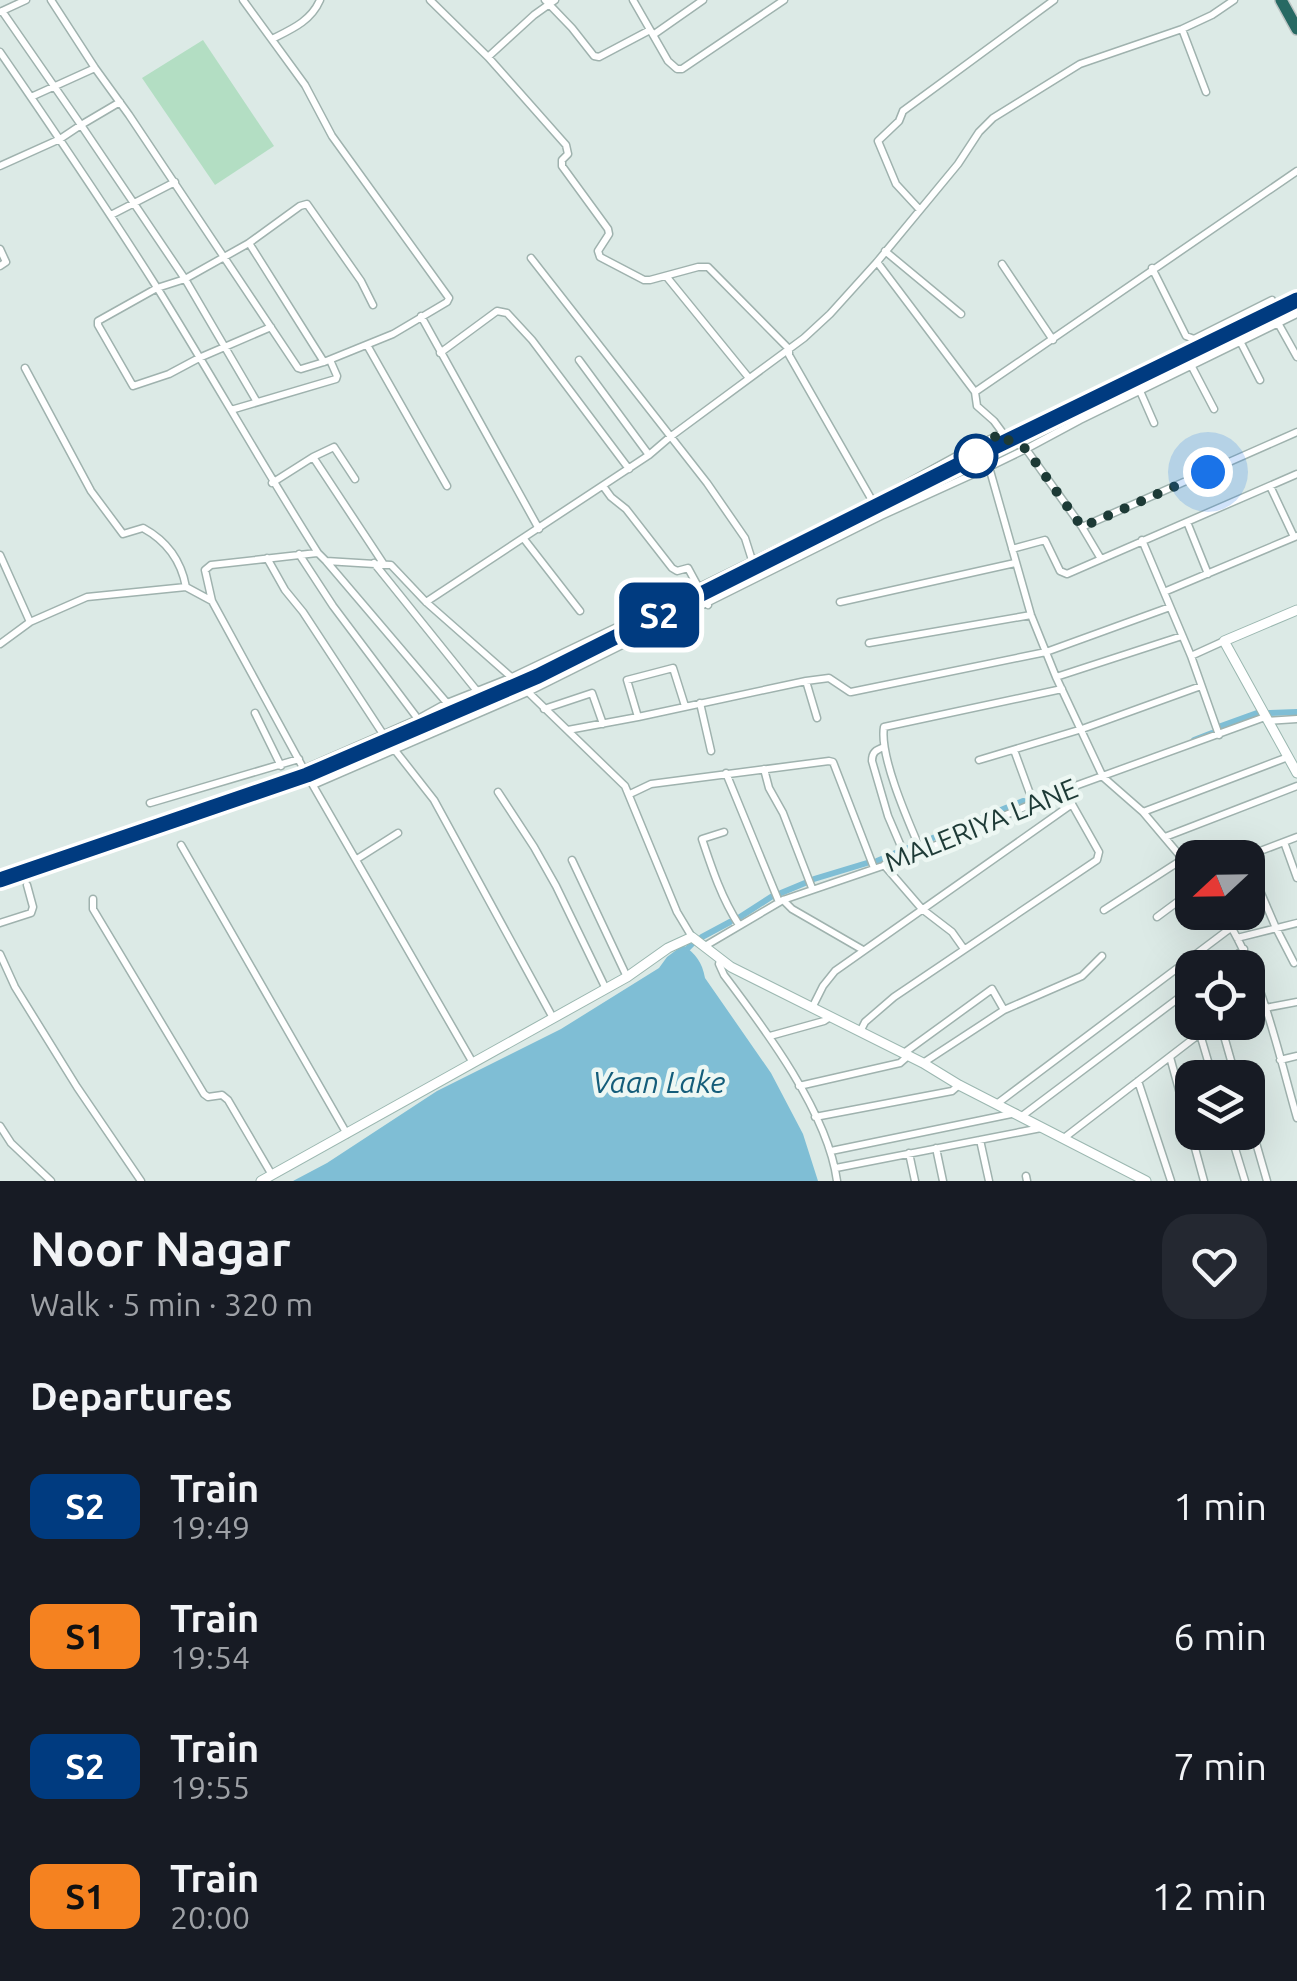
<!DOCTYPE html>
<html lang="en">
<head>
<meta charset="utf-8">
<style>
	:root { --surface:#171b24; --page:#242831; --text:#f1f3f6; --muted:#9ea1a6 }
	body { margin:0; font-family:Ubuntu,sans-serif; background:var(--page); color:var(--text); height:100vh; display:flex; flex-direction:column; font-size:38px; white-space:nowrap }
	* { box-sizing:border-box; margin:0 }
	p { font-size:32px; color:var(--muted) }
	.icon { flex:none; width:55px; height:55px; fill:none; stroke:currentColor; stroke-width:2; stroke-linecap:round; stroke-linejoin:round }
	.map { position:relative; height:1181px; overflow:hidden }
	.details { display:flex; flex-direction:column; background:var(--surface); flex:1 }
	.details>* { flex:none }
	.badge { padding:0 20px; border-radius:15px; font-size:35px; line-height:65px }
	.needle { width:65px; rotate:248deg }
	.controls { position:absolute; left:1175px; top:840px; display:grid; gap:20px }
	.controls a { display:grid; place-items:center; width:90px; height:90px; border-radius:20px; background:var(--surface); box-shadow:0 10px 40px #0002; font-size:50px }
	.you { position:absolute; width:50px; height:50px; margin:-25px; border:8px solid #fff; border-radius:50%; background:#1a73e8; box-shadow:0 0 0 15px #1a73e833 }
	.map>.badge { position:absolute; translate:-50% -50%; box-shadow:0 0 0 5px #fff }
	h2 { padding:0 30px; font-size:38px; line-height:90px }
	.round { display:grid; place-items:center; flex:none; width:105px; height:105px; border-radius:30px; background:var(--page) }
	.head { display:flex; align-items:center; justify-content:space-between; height:170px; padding:0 30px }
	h1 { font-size:48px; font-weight:700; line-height:75px }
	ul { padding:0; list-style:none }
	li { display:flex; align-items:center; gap:30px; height:130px; padding:0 30px }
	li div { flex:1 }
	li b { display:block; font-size:38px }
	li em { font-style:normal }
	li .badge { min-width:110px; font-weight:700; text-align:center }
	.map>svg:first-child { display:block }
	.green { fill:#b3dec3 }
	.water { fill:#7fbed5 }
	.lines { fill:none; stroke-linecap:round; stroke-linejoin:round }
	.canal { stroke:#7fbed5; stroke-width:6 }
	.street-casing { stroke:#9fb2ae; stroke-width:9 }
	.secondary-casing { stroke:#9bb7b0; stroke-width:11 }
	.highway-casing { stroke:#bbc4c3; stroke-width:14 }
	.street { stroke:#fff; stroke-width:6 }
	.secondary { stroke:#fff; stroke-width:9 }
	.highway { stroke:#276963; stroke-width:11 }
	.rail-casing { stroke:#577772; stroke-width:6 }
	.rail { stroke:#edf7f3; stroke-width:2.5; stroke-dasharray:8; stroke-linecap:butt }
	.line-casing { stroke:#fff; stroke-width:22 }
	.line { stroke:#003b80; stroke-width:15 }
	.walk { stroke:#1d3a36; stroke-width:10; stroke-dasharray:0 18 }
	.stop-dot { fill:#fff; stroke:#003b80; stroke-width:5 }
	.labels { text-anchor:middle; stroke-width:9; stroke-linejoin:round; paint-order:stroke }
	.street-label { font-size:28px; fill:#1d3a36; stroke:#edf7f3 }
	.water-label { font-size:30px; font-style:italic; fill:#145d7a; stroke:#edf7f3 }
</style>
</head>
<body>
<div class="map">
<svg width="1297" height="1181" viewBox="0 0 1297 1181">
	<rect width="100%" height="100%" fill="#dceae6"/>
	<path class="green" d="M 203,40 L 274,146 L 215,185 L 142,78 Z"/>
	<path class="water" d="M 683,945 C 696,954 702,962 705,978 L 771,1073 L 803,1134 L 818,1181 L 293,1181 L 327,1163 L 437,1091 L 561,1029 L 659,968 L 667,957 Z"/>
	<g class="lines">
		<path class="canal" d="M 1269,713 L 1297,712
			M 1221,726 L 1257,713
			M 1194,740 L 1212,733
			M 923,842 L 1023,801 L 1027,802
			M 908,848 L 914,846
			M 877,861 L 898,852
			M 814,879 L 867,863
			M 781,893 L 805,883
			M 740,917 L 771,897
			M 702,937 L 730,922
			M 688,948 L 692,944"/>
		<defs>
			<path id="street" d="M 51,0 L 95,68 L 129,115 L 298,368 L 301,369 L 324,362 L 393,334 L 447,302 L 449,298 L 332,136 L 305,85 L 243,0
				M 430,0 L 488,57 L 566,145 L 568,154 L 562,160 L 562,166 L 608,229 L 609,234 L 598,251 L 600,257 L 644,280 L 650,280 L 698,267 L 708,267 L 789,349 L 789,355 L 873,502
				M 545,0 L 572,28 L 594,56 L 599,57 L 650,30
				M 633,0 L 668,61 L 677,69 L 682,69 L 784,0
				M 2,11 L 81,125 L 120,102
				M 0,12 L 26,0
				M 1182,29 L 1206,92
				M 653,35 L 703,0
				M 272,39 C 292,29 311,21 320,0
				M 0,52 C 53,129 106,207 156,286 C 211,374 262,465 318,553 L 326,561 L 391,565 L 426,602 L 528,692 L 625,786 L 677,912 L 692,937
				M 488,57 L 534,15 L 555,0
				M 31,97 L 95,68
				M 0,166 L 60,139 L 81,125 L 185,279 L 257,402
				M 920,210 L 896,184 L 878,141 L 899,121 L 903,111 L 1054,0
				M 111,215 L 175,182
				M 249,243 L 300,206 L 307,204 L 361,281 L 373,305
				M 0,249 L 6,262 L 0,266
				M 885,251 L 961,314
				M 531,258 L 707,483 L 745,538 L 752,560
				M 877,262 L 975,392 L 977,406 L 994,421 L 1008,440 L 1026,449 L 1080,420 L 1297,314
				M 1002,264 L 1053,340
				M 1152,268 L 1186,336 L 1194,339 L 1272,300
				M 666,276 L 749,378
				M 421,316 L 539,529
				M 1278,323 L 1297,357
				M 271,327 L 199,358 L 169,374 L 133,386 L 98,325 L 98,321 L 157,288 L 185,279 L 249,243 L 324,362
				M 1240,341 L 1260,380
				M 367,345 L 447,486
				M 440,353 L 497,311 L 507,313 L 532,340 L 629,469
				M 579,360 L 649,455
				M 1191,365 L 1214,409
				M 25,368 L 91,491 L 123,534 L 143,528 C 167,541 181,560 186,587
				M 1140,391 L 1154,423
				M 975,392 L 1297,171
				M 231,410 L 336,379 L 337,376 L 330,360
				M 313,457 L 383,563
				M 272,483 L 313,457 L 334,447 L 355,479
				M 603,486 L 611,497 L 626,509 L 672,568 L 677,571 L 688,568 L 708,605
				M 1270,486 L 1294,537
				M 1187,522 L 1208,574
				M 1082,527 L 1297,432
				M 524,539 L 580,611
				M 1142,540 L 1191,656 L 1219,735
				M 1012,549 L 1045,540 L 1060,571 L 1067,574 L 1297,474
				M 317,553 L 211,565 L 205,570 L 212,601 L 307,775 L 473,1063
				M 299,554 L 333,606 L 418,719
				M 0,555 L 30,622
				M 267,558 L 285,590 L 303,612 L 383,734
				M 1101,559 L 1082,527 L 1026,449 L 989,467 L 1031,615 L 1056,677 L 1103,777 L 1143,812 L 1192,870
				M 326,561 L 447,703
				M 374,563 L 477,691
				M 1164,592 L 1297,536
				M 426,602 L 649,455 L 670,437 L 804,338 L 830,314 L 877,262 L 958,164 L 979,132 L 993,118 L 1080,64 L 1182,29 L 1212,15 L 1234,0
				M 840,602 L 1015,563
				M 869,643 L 1031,615
				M 0,644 L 30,622 L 87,597 L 186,587 L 212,601
				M 1191,656 L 1224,641
				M 1056,677 L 1182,636
				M 806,681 L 829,678 L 850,692
				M 851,692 L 1046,652 L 1170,607
				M 700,703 L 711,751
				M 544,709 L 592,693 L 603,724
				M 255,713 L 281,766
				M 638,717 L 627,680 L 673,668 L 685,706
				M 1268,721 L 1297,719
				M 568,730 L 638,717 L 806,681 L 817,718
				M 884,747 C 876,750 872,752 872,761 L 888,816 L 906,858
				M 394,749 L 434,800 L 553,1018
				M 1014,750 L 1033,802
				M 979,760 L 1082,729 L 1201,686
				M 304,769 L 418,719 L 447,703 L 510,678 L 640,616 L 873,502 L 971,448 L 1003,433
				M 764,769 L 769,788 L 783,813 L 812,888
				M 726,773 L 779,902
				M 313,785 L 528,692 L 881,516 L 989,467
				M 498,792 L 534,847 L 556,886 L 606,989
				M 630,794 L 651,784 L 829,761 L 833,762 L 874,868
				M 150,803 L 299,759
				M 1143,812 L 1288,757
				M 724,832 L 702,839 C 712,869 722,899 739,925
				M 1165,837 L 1297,786
				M 1284,842 L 1297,878
				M 181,845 L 347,1134
				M 921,851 C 909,823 879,756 884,727 L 1062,689
				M 1242,858 L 1297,837
				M 357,859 L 398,833
				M 572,860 L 627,977
				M 1248,863 L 1276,928 L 1294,963
				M 884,865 L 922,909 L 952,932 L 964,949
				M 93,899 L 93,909 L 204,1094 L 208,1097 L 222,1095 L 228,1100 L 272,1175
				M 783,900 L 792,909 L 863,950
				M 1104,910 L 1183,859
				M 1222,912 C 1262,973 1277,1048 1297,1118
				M 1157,917 L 1192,891
				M 0,923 L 31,913 L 33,907 L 27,885
				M 1237,938 L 1297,923
				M 705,946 L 783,900 L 906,858 L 1064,790 L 1265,717
				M 0,954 L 15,987 L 77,1087 L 141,1181
				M 720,960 L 719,964 L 724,975 C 765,1029 828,1113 837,1181
				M 1220,968 L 1244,949
				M 812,1008 L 823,986 L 835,971 L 1072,804
				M 1265,1008 L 1297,1002
				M 1220,1022 L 1236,1078
				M 860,1032 L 865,1022 L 894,997 L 1097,860 L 1099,852 L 1064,790
				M 1200,1034 L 1213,1078
				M 770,1036 L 824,1021 L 830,1017
				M 904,1053 L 992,989 L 1004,1010
				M 1170,1057 L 1204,1181
				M 1280,1060 L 1297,1056
				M 923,1063 L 1004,1010 L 1082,976 L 1102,956
				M 1138,1081 L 1171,1181
				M 799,1086 L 900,1063 L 908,1056
				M 998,1103 L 1232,927
				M 1248,1115 L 1267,1181
				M 1022,1116 L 1192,988
				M 815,1117 L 952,1091 L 959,1085
				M 0,1126 L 11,1143 L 51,1181
				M 1230,1132 L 1245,1181
				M 1064,1138 L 1215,1022
				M 980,1140 L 989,1181
				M 936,1148 L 943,1181
				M 831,1151 L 1016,1113
				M 909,1153 L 915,1181
				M 836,1168 L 1041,1128
				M 1026,1176 L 1027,1181"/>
			<path id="secondary" d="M 1297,610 L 1224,641 L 1297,773
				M 261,1181 L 627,977 L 668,948 L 692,937 L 731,967 L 923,1063 L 959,1085 L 1146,1181"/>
			<path id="highway" d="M 1281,0 L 1297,29"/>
		</defs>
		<use href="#street" class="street-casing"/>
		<use href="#secondary" class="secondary-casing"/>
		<use href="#highway" class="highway-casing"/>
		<use href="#street" class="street"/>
		<use href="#secondary" class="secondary"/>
		<use href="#highway" class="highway"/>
		<defs>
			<path id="rail" d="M 0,880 L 307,775 L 538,676 L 976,456 L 1297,299"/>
		</defs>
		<use href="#rail" class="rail-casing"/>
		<use href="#rail" class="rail"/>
	</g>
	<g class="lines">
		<defs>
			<path id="line" d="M 0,880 L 307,775 L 538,676 L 976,456 L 1297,300"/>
		</defs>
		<use href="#line" class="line-casing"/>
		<use href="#line" class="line"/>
		<path class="walk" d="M 976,456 L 971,448 L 1003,433 L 1008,440 L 1026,449 L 1082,527 L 1208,472"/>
	</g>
	<circle class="stop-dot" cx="976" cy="456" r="20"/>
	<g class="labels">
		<g class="street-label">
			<text transform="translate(981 825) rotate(-22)" y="10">MALERIYA LANE</text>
		</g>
		<g class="water-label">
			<text x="659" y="1093">Vaan Lake</text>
		</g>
	</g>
</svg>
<div class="controls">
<a><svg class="needle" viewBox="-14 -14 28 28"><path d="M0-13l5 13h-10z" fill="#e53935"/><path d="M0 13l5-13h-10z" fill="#9ea1a6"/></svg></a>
<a><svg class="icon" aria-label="locate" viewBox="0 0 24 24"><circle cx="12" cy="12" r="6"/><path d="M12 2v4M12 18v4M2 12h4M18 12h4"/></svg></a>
<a><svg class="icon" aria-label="layers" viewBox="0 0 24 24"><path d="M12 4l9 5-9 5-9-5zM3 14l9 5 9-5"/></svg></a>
</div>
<div class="you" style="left:1208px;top:472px"></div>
<b class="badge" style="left:659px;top:615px;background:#003b80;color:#fff">S2</b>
</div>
<section class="details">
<div class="head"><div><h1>Noor Nagar</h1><p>Walk · 5 min · 320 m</p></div><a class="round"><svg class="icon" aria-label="heart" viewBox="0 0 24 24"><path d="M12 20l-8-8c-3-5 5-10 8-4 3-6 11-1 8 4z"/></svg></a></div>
<h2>Departures</h2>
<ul>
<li><span class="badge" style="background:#003b80;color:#fff">S2</span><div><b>Train</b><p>19:49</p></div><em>1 min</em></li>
<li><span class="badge" style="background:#f58220;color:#111">S1</span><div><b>Train</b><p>19:54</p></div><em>6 min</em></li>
<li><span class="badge" style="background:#003b80;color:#fff">S2</span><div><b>Train</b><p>19:55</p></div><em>7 min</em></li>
<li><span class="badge" style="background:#f58220;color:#111">S1</span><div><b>Train</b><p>20:00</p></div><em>12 min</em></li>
</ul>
</section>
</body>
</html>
